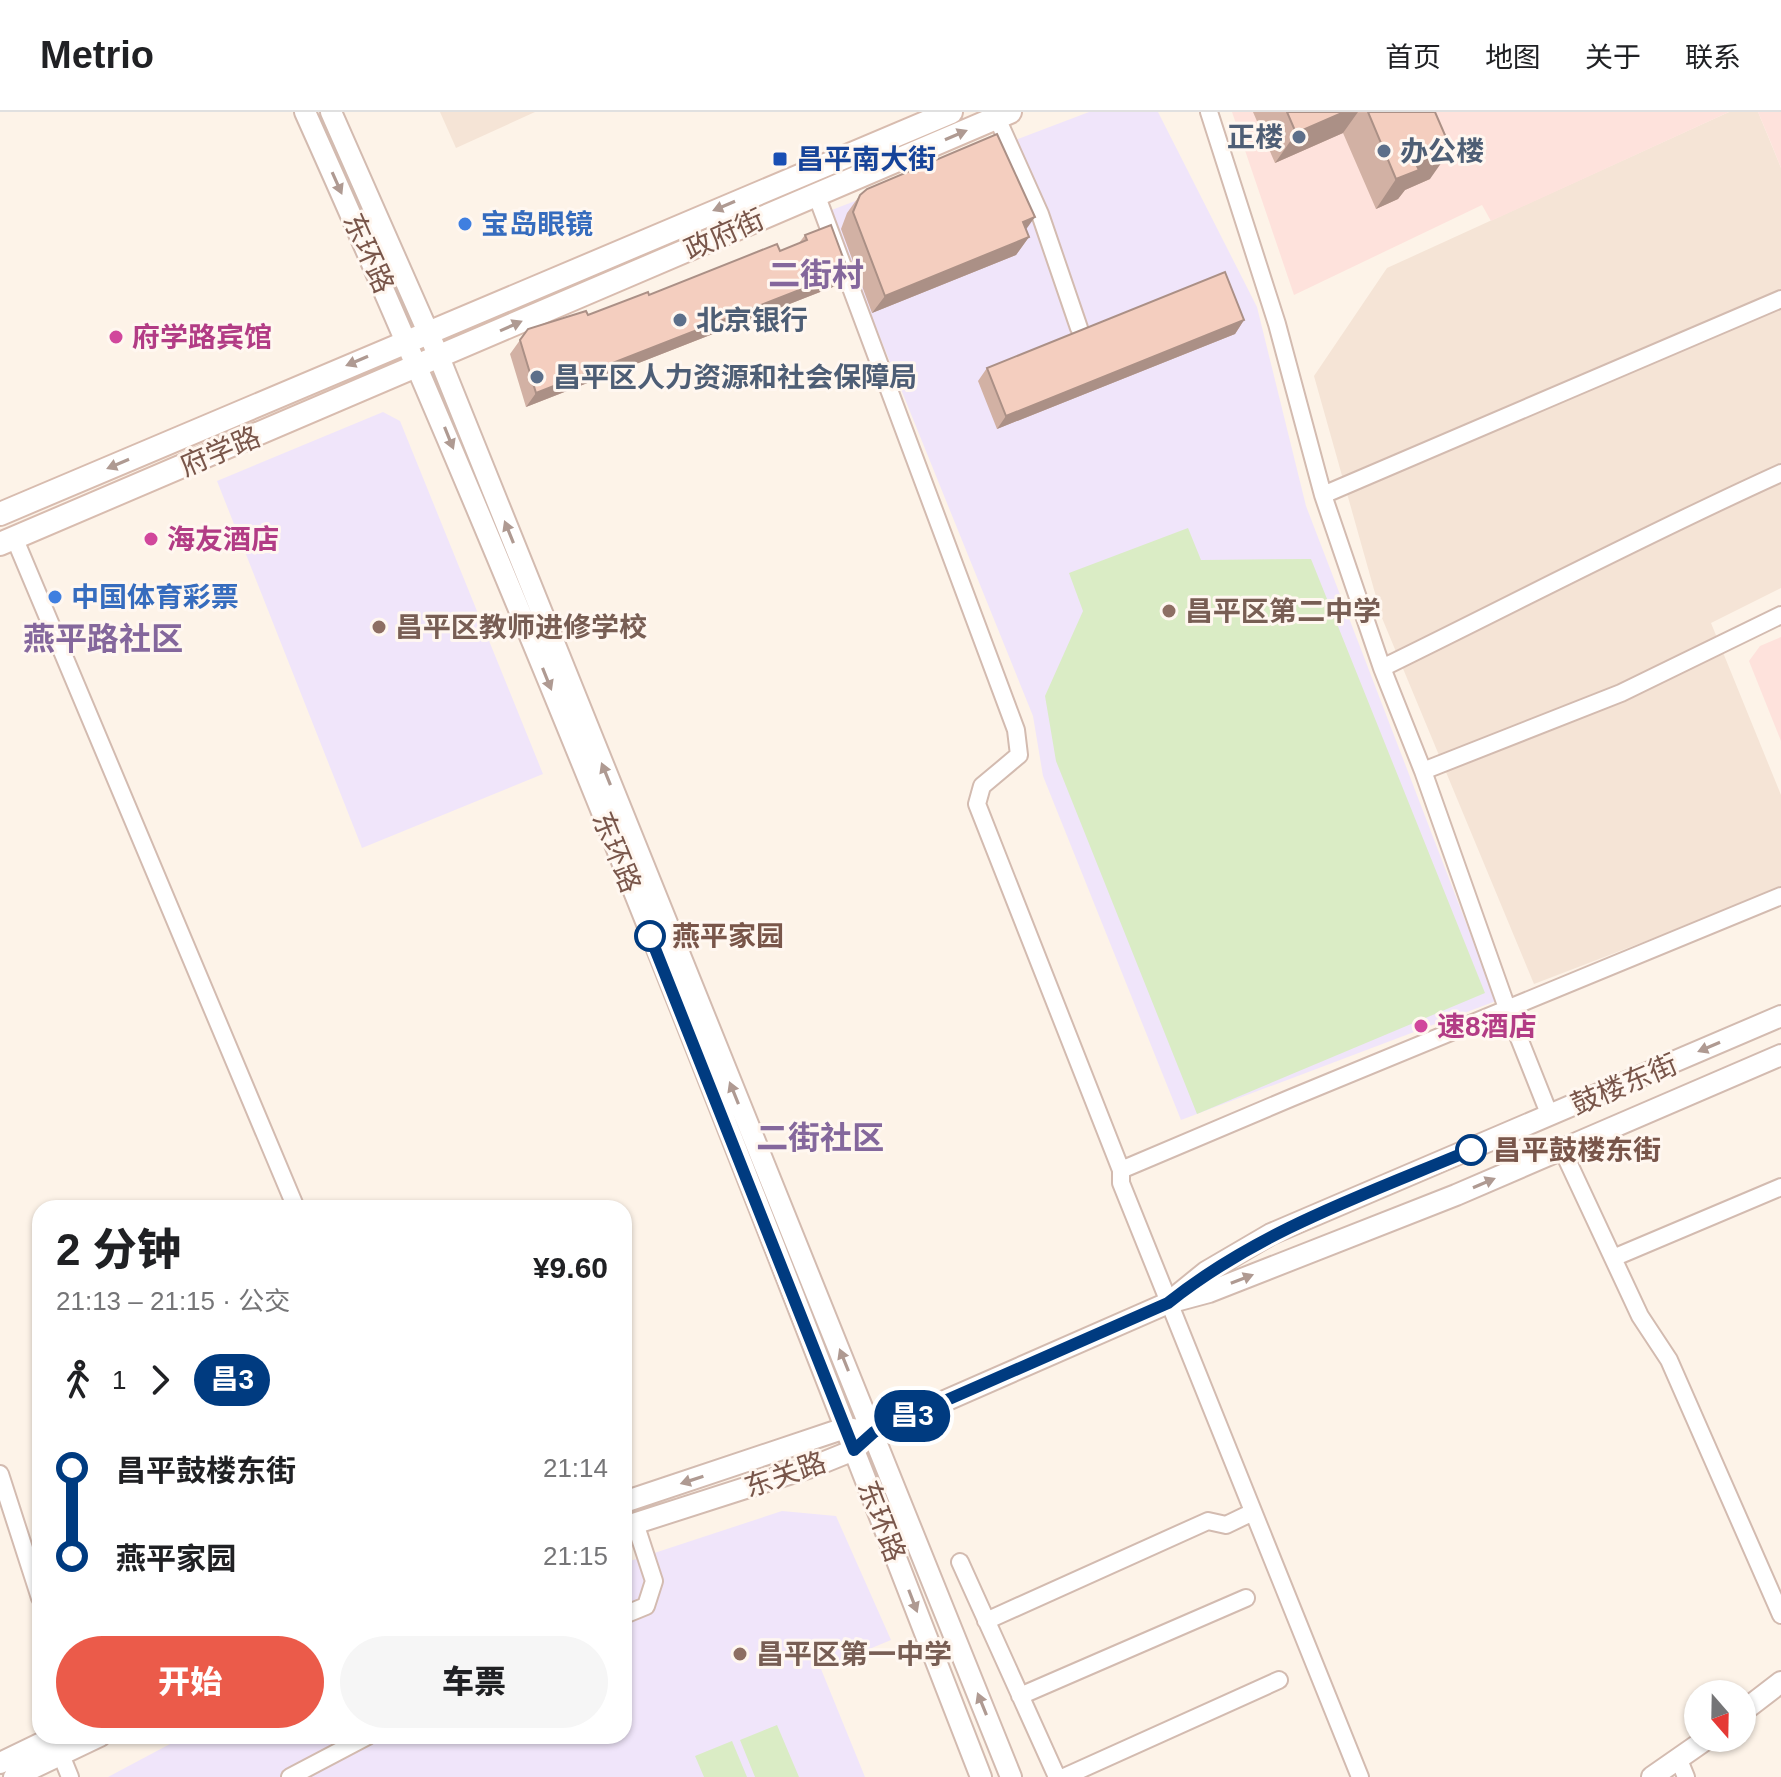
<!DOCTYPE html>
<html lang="zh">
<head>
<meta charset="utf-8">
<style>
	:root { --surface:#fff; --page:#f6f6f6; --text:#202124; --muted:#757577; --line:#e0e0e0; --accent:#eb5b4a }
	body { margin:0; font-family:Helvetica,"Noto Sans SC",sans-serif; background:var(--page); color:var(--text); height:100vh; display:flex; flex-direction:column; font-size:30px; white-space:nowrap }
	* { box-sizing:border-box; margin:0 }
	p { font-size:26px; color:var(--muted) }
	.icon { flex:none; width:44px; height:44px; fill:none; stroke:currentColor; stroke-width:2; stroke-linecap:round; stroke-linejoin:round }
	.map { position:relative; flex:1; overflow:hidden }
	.panel { position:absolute; left:32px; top:1088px; width:600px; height:544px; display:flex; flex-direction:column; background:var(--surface); border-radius:24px; box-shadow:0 2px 6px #0004 }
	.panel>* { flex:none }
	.badge { padding:0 16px; border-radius:26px; font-size:28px; line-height:52px }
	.needle { width:52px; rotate:160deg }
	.controls { position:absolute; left:1684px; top:1568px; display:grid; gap:16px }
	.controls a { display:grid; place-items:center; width:72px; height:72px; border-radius:50%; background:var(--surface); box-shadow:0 2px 6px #0004; font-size:40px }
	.map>.badge { position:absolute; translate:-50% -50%; box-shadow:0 0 0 4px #fff }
	.legs { display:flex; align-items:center; gap:12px; height:88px; padding:0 24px; font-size:26px }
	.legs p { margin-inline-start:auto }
	.summary { display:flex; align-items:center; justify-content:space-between; height:136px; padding:0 24px }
	h1 { font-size:44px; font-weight:800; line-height:60px }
	.button { display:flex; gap:16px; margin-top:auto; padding:16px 24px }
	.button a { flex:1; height:92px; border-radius:48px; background:var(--accent); color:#fff; font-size:32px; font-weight:800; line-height:92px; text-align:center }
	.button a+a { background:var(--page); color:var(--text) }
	ul { padding:0 24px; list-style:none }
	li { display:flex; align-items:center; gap:28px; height:88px; font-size:30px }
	li i { display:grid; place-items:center; width:12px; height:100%; margin:0 10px; background:currentColor }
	li i::after { content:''; width:20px; height:20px; margin:-10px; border:6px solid; border-radius:50%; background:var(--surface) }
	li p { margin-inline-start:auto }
	li:first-child i { background:linear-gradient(#0000 50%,currentColor 0) }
	li:last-child i { background:linear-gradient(currentColor 50%,#0000 0) }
	header { display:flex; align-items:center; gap:48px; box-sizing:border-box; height:112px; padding:0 40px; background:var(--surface); border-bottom:2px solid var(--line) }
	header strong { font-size:38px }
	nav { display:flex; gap:44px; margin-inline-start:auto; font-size:28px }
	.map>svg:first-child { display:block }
	.residential { fill:#f5e4d6 }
	.commercial { fill:#fee2dc }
	.education { fill:#f0e5fa }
	.green { fill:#daecc5 }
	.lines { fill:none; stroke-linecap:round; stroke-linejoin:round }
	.minor-casing { stroke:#d3bbb0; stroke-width:20 }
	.tertiary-casing { stroke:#d3bbb0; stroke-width:24 }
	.secondary-casing { stroke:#d8bcaf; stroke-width:26 }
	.minor { stroke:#fff; stroke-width:16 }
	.tertiary { stroke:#fff; stroke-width:20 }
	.secondary { stroke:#fff; stroke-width:22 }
	.wall { fill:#d2b1a4 }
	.shaded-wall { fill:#ab9086 }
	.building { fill:#f4cebf; stroke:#ab9086; stroke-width:2 }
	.oneway { fill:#af9a92 }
	.line-1-casing { stroke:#fff; stroke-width:18 }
	.line-1 { stroke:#003b80; stroke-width:12 }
	.service-dot { fill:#5c6f8a; stroke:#fff7f0; stroke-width:3 }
	.transit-dot { fill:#1a4fb4; stroke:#fff7f0; stroke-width:3 }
	.shop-dot { fill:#3f7fe0; stroke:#fff7f0; stroke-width:3 }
	.hotel-dot { fill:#d1479c; stroke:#fff7f0; stroke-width:3 }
	.education-dot { fill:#8d6e63; stroke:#fff7f0; stroke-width:3 }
	.stop-1-dot { fill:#fff; stroke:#003b80; stroke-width:4 }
	.labels { text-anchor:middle; stroke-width:6; stroke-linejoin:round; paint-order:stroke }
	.service-label { font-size:28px; font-weight:bold; fill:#4e5e75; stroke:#fff7f0; text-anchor:start }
	.transit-label { font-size:28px; font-weight:bold; fill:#164399; stroke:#fff7f0; text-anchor:start }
	.shop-label { font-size:28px; font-weight:bold; fill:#366cbe; stroke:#fff7f0; text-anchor:start }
	.street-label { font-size:28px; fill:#79564a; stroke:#fff7f0 }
	.hotel-label { font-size:28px; font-weight:bold; fill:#b23c85; stroke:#fff7f0; text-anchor:start }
	.education-label { font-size:28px; font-weight:bold; fill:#785e54; stroke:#fff7f0; text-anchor:start }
	.stop-label { font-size:28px; font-weight:bold; fill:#79564a; stroke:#fff7f0; text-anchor:start }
	.quarter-label { font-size:32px; font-weight:bold; fill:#84679c; stroke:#fff7f0 }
</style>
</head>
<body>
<header>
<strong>Metrio</strong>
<nav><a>首页</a><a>地图</a><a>关于</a><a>联系</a></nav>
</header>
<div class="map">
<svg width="1781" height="1665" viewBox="0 0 1781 1665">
	<rect width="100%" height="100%" fill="#fdf3e8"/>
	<path class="residential" d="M 440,0 L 535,0 L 456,36 Z
		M 1729,0 L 1758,0 L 1781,56 L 1781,476 L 1711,511 L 1781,683 L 1781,777 L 1534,872 L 1382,506 L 1314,264 L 1387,156 Z"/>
	<path class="commercial" d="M 1232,0 L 1729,0 L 1491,109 L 1482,93 L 1294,183 Z
		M 1758,0 L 1781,0 L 1781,56 L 1771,31 Z
		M 1781,525 L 1781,629 L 1749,549 L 1760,534 Z"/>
	<path class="education" d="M 1089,0 L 1158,0 L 1257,195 L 1306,394 L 1496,889 L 1181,1008 L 1043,664 L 1033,604 L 829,99 Z
		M 383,300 L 400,309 L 543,662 L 362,736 L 217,369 Z
		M 782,1399 L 836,1404 L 891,1528 L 821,1557 L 865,1665 L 108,1665 L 185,1624 L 624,1624 L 624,1451 Z"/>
	<path class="green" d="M 1188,416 L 1201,448 L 1311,447 L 1485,881 L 1197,1002 L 1056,649 L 1045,584 L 1083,499 L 1069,461 Z
		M 777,1613 L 799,1665 L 755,1665 L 740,1628 Z
		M 732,1629 L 747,1665 L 704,1665 L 695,1644 Z"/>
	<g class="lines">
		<defs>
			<path id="minor" d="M 1209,0 L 1277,212 L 1323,383 L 1382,556 L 1423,659 L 1507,896 L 1550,1004
				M 997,6 L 1040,102 L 1079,216
				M 816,82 L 1016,618 L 1019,643 L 982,674 L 977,692 L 1121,1058 L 1121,1071 L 1360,1665
				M 1323,383 L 1781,187
				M 14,425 L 296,1096
				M 1382,556 C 1515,491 1646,422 1781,361
				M 1423,659 L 1621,581 L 1781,503
				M 1562,1037 L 1640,1204 L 1669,1248 L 1781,1503
				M 1121,1058 L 1291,986 L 1781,784
				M 1613,1146 L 1781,1075
				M 0,1362 L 40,1486
				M 960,1450 L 1057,1665
				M 624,1503 L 646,1494 L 654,1469 L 635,1411
				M 986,1509 L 1208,1409 L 1226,1413 L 1251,1401
				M 1020,1584 L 1246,1486
				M 57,1633 L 70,1665
				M 1679,1648 L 1686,1665
				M 290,1665 L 368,1624
				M 1064,1665 L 1279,1568"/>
			<path id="tertiary" d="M 305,0 C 550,546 764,1107 981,1665
				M 331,0 L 439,245 L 1011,1665
				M 1174,1186 L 1206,1160 L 1271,1122 L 1781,904
				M 624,1390 L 845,1316 L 858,1318
				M 624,1415 L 817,1353 L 854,1338 L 874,1320 L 1168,1191 L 1209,1180 L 1456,1083 L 1781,943
				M 1742,1600 L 1781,1570
				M 0,1651 L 56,1624
				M 14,1665 L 100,1624
				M 1652,1665 L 1708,1626"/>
			<path id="secondary" d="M 0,402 L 951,0
				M 0,432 L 1010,0"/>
		</defs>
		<use href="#minor" class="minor-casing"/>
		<use href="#tertiary" class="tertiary-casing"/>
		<use href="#secondary" class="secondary-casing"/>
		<use href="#minor" class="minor"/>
		<use href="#tertiary" class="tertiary"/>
		<use href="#secondary" class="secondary"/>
	</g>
	<path class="wall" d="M 1253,0 L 1435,0 L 1430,67 L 1405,78 L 1398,87 L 1376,97 L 1343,21 L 1275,51 Z
		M 860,83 L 1026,118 L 1029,125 L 1016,143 L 872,201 L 841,117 L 847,101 Z
		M 805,123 L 838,173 L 526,295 L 510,242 L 528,217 L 588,203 L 649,183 L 780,139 L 799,131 Z
		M 1244,208 L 1235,222 L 997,317 L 978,269 L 987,256 Z"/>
	<path class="shaded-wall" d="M 1344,0 L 1358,0 L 1343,21 L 1275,51 L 1296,21 Z
		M 1451,37 L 1430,67 L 1405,78 L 1398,87 L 1376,97 L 1396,67 L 1416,52 Z
		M 1035,105 L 1022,123 L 1023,110 Z
		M 1029,125 L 1016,143 L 872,201 L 885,184 Z
		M 848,159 L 838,173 L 526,295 L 536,281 Z
		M 1244,208 L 1235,222 L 997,317 L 1006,304 Z"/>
	<path class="building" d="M 1287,0 L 1344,0 L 1296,21 Z
		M 1368,0 L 1435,0 L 1451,37 L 1416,52 L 1419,58 L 1396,67 Z
		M 997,22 L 1035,105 L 1023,110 L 1029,125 L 885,184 L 853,100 L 860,83 L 867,77 Z
		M 831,113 L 848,159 L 536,281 L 520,228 L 528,217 L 586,199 L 588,203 L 648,180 L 649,183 L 777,132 L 780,139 L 807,128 L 805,123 Z
		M 1225,160 L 1244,208 L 1006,304 L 987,256 Z"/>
	<defs><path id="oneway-solid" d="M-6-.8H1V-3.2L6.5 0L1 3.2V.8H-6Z" transform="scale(2)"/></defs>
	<g class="oneway">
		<use href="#oneway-solid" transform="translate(956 23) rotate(-23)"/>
		<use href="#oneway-solid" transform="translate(337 71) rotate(66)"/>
		<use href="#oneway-solid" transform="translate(724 94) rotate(157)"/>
		<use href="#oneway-solid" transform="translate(511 214) rotate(-24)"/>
		<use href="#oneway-solid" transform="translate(357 249) rotate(157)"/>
		<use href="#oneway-solid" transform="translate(449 326) rotate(68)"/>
		<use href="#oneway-solid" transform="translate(118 352) rotate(157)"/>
		<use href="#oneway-solid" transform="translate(509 420) rotate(-112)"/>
		<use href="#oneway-solid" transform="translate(547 567) rotate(68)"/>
		<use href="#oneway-solid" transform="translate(606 662) rotate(-112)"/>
		<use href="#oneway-solid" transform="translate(1709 935) rotate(157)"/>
		<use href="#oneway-solid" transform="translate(734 981) rotate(-112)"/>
		<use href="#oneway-solid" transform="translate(1484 1071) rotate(-23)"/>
		<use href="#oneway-solid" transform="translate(1242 1167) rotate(-21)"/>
		<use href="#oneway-solid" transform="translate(844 1248) rotate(-112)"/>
		<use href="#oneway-solid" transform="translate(692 1368) rotate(162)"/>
		<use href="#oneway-solid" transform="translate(913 1489) rotate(69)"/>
		<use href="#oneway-solid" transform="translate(982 1592) rotate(-112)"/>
	</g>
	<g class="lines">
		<defs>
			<path id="line-1" d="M 650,824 L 854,1338 L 874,1320 L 1168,1191 C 1258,1119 1366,1082 1471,1038"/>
		</defs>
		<use href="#line-1" class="line-1-casing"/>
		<use href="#line-1" class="line-1"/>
	</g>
	<g class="service-dot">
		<circle cx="1299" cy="25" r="8"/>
		<circle cx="1384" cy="39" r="8"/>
		<circle cx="680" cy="208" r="8"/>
		<circle cx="537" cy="265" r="8"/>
	</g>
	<rect class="transit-dot" x="772" y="39" width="16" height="16" rx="4"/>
	<g class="shop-dot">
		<circle cx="465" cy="112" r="8"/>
		<circle cx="55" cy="485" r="8"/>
	</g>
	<g class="hotel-dot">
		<circle cx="116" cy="225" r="8"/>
		<circle cx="151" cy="427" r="8"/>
		<circle cx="1421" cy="914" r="8"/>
	</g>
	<g class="education-dot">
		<circle cx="1169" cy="499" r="8"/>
		<circle cx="379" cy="515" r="8"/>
		<circle cx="740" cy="1542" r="8"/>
	</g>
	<g class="stop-1-dot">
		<circle cx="650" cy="824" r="14"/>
		<circle cx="1471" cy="1038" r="14"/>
	</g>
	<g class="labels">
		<g class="service-label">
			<text x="1283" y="35" text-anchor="end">正楼</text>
			<text x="1400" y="49">办公楼</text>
			<text x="696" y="218">北京银行</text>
			<text x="553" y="275">昌平区人力资源和社会保障局</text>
		</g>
		<g class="transit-label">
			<text x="796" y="57">昌平南大街</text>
		</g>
		<g class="shop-label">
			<text x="481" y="122">宝岛眼镜</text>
			<text x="71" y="495">中国体育彩票</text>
		</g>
		<g class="street-label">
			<text transform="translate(724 122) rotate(-24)" y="10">政府街</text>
			<text transform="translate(369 141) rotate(66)" y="10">东环路</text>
			<text transform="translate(220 339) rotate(-23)" y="10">府学路</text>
			<text transform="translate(617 740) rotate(68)" y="10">东环路</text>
			<text transform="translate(1624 972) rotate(-23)" y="10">鼓楼东街</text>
			<text transform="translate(785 1362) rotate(-19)" y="10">东关路</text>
			<text transform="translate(882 1409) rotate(69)" y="10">东环路</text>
		</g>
		<g class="hotel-label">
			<text x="132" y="235">府学路宾馆</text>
			<text x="167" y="437">海友酒店</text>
			<text x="1437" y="924">速8酒店</text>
		</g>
		<g class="education-label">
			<text x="1185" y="509">昌平区第二中学</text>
			<text x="395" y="525">昌平区教师进修学校</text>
			<text x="756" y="1552">昌平区第一中学</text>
		</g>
		<g class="stop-label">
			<text x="672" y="834">燕平家园</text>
			<text x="1493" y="1048">昌平鼓楼东街</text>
		</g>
		<g class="quarter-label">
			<text x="816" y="174">二街村</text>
			<text x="103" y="538">燕平路社区</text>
			<text x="820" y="1037">二街社区</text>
		</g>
	</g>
</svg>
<div class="controls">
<a><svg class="needle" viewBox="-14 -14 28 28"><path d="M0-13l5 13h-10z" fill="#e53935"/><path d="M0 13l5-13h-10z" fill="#757577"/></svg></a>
</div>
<b class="badge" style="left:912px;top:1304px;background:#003b80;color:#fff">昌3</b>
<section class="panel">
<div class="summary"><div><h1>2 分钟</h1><p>21:13 – 21:15 · 公交</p></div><b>¥9.60</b></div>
<div class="legs"><svg class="icon" aria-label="walk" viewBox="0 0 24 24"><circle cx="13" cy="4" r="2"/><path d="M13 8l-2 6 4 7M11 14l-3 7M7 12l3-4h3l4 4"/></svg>1<svg class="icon" aria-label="forward" viewBox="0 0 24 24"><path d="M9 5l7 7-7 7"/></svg><b class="badge" style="background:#003b80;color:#fff">昌3</b></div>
<ul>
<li><i style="color:#003b80"></i><b>昌平鼓楼东街</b><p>21:14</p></li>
<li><i style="color:#003b80"></i><b>燕平家园</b><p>21:15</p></li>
</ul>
<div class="button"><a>开始</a><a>车票</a></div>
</section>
</div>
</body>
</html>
